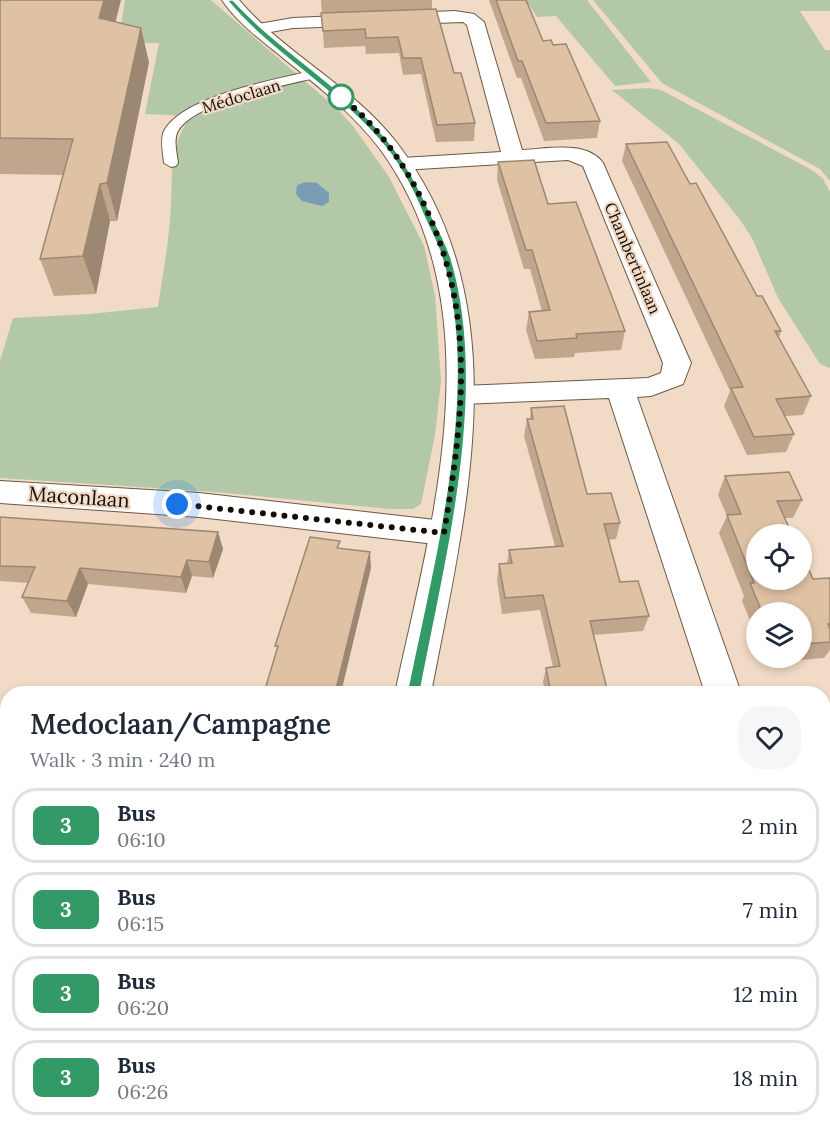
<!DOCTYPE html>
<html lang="en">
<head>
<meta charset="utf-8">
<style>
	:root { --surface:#fff; --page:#f6f6f7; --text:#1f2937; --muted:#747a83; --line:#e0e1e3 }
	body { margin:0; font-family:Lora,serif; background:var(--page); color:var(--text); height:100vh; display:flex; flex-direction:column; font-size:22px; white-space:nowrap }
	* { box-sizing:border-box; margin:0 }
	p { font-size:20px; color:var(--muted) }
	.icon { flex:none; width:33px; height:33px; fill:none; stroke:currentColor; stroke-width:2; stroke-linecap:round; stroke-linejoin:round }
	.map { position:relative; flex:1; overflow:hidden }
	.side { position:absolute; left:0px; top:686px; width:831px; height:452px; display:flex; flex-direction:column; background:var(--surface); border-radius:24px 24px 0 0; box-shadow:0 3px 9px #0003 }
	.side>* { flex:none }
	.badge { padding:0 12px; border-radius:9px; font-size:21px; line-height:39px }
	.tools { position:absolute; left:746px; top:524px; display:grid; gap:12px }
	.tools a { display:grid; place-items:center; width:66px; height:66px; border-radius:50%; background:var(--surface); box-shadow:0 3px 9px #0003; font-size:30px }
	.you { position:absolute; width:30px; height:30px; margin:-15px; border:4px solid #fff; border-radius:50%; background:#1a73e8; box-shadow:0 0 0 9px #1a73e833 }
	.map>.badge { position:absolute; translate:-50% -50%; box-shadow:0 0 0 3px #fff }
	.round { display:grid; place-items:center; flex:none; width:63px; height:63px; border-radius:24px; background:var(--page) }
	.overview { display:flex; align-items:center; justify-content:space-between; height:102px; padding:0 30px }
	h1 { font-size:28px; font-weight:600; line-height:45px }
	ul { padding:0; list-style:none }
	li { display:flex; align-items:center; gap:18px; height:75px; margin:0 12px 9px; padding:0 18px; border:3px solid var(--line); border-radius:24px }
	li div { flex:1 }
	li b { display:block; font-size:22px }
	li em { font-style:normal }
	li .badge { min-width:66px; font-weight:700; text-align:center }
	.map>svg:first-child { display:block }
	.green { fill:#b2c8a7 }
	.water { fill:#7b9cb5 }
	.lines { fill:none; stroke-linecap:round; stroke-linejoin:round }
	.lane-casing { stroke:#6b5946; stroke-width:2 }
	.street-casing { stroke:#6b5946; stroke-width:2 }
	.secondary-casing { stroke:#6b5946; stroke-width:2 }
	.lane { fill:#fff; fill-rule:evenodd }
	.street { fill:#fff; fill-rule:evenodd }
	.secondary { fill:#fff; fill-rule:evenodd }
	.wall { fill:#c0a68d }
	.shaded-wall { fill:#9c8773 }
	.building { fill:#dfc1a4; stroke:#9c8773; stroke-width:1.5 }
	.line { fill:#396; stroke:#fff; stroke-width:1.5 }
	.walk { stroke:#140d06; stroke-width:6; stroke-dasharray:0 10.8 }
	.stop-dot { fill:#fff; stroke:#396; stroke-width:3 }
	.labels { text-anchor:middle; stroke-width:4.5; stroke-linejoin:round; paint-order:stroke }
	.far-street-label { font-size:16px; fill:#140d06; stroke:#f1dbc6 }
	.street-label { font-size:20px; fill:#140d06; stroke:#f1dbc6 }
</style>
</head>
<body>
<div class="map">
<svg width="830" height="1136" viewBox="0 0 830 1136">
	<rect width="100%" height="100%" fill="#f1dbc6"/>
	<path class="green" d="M 125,0 L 211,0 L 336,108 L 353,126 L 389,177 L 424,246 L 435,295 L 441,381 L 435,435 L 421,504 L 413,509 L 389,509 L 216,492 L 0,478 L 0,361 L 13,318 L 90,314 L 158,307 C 162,278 168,248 170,219 C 174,179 166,151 191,116 L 145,114 L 159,43 L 118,43 Z
		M 526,0 L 587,0 L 651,82 L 615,86 L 556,16 L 537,17 Z
		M 593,0 L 830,0 L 830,11 L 800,11 L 825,50 L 830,50 L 830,181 L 820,169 L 662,83 Z
		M 649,88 L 661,90 L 812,170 L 823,179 L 830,192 L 830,368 L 820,364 L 778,298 L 753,240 L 741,221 L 679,144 L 612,90 Z"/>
	<path class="water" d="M 306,182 L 317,183 L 329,193 L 329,202 L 322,206 L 302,201 L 296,194 L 297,185 Z"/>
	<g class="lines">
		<defs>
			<path id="lane" d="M 315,70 L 319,71 L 319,77 C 287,85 195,101 178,131 C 173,140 177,153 178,163 L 176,166 L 171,167 L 164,163 C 163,153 160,140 164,131 C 182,96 278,79 315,70 Z"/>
			<path id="street" d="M 455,11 L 474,14 L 484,22 L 522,150 C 546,149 587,140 603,163 L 691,363 L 683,384 L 651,396 L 637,397 L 741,693 L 705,693 L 609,398 L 462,404 L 452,402 L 448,395 L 452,388 L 462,386 L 648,378 L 661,373 L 663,363 L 583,166 L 568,160 L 402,170 L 394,169 L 391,164 L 394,159 L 402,158 L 501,152 L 467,25 L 463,22 L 293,28 L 259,34 L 253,33 L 250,29 L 253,25 L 293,18 Z
				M 0,481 L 199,493 L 444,521 L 455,524 L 460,533 L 455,542 L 444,545 L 199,517 L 0,503 Z
				M 679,1130 L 728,1130 L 731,1136 L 681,1136 Z"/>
			<path id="secondary" d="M 222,0 L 239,0 C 285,54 353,86 397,143 C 521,306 466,509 431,693 L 395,693 C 433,517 496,309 380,149 C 352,112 313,82 277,53 C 257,37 236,21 222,0 Z
				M 308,1130 L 358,1130 L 357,1136 L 307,1136 Z"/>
		</defs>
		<use href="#lane" class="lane-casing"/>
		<use href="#street" class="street-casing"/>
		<use href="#secondary" class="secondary-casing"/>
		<use href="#lane" class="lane"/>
		<use href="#street" class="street"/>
		<use href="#secondary" class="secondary"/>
	</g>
	<path class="wall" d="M 0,0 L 115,22 L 149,62 L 117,221 L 110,221 L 96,294 L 54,296 L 40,259 L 63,175 L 0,174 Z
		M 321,0 L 432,0 L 432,9 L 454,73 L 475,123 L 474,141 L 436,142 L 421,74 L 403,75 L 399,53 L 366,54 L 365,46 L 324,48 Z
		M 489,0 L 526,0 L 543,41 L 553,45 L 600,121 L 597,138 L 544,141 L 521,78 L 517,78 Z
		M 626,144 L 690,184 L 757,296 L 781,331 L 779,338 L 811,396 L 803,415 L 785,416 L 794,434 L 786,452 L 747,455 L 724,406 L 730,391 L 622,161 Z
		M 498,162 L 548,204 L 625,331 L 621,350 L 575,353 L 574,357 L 535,359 L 526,330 L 529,312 L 542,311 L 530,269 L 524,269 L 497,180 Z
		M 531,408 L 587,494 L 620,523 L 616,539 L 608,540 L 620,582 L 649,616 L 643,631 L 594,635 L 608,693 L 545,693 L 543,682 L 546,668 L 553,667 L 540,610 L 502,614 L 497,580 L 499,564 L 507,563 L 509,550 L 555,546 L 524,436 L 527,419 L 530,419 Z
		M 725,476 L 802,500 L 793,518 L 785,518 L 813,579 L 830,578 L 830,650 L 824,658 L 787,661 L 785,657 L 801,657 L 801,612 L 756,612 L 756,635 L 742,601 L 744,596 L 719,533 L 727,516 L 718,495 Z
		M 0,517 L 218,532 L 223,549 L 213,578 L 192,576 L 186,593 L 88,584 L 76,617 L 31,613 L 22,597 L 28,583 L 0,581 Z
		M 830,707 L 830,801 L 825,801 L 824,797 L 824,708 Z
		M 824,871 L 830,875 L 830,942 L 824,943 Z
		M 779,1130 L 824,1130 L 830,1136 L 781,1136 Z"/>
	<path class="shaded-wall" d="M 104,0 L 121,0 L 108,52 L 99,18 Z
		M 141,28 L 149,62 L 117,221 L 107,183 Z
		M 100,184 L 110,221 L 96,294 L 83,256 Z
		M 218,532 L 223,549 L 213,578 L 209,562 Z
		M 370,552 L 371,568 L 341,693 L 335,693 Z
		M 187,560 L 192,576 L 186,593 L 181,577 Z
		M 80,568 L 88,584 L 76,617 L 67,601 Z
		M 225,1130 L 230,1130 L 232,1131 L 230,1136 L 223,1136 Z"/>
	<path class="building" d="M 0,0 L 104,0 L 99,18 L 141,28 L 107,183 L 100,184 L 83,256 L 40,259 L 73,139 L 0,138 Z
		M 496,0 L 526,0 L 543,41 L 551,40 L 553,45 L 566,44 L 600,121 L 546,123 L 522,61 L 518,61 Z
		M 436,9 L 454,73 L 461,73 L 475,123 L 437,125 L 421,58 L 403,58 L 398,37 L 366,38 L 365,29 L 323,31 L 321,13 Z
		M 667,142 L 690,184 L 696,183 L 757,296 L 762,296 L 781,331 L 775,331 L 811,396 L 776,399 L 794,434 L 754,437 L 731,388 L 743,387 L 626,144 Z
		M 534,160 L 548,204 L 576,202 L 625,331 L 576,334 L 577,338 L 537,341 L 529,312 L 550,310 L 532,250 L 526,250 L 498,162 Z
		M 564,406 L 587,494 L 611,493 L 620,523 L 604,524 L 620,582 L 638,581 L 649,616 L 590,621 L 608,693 L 551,693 L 546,668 L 560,666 L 543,595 L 505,598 L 499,564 L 512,563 L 509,550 L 563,546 L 527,419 L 533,419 L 531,408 Z
		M 789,472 L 802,500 L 777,501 L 792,534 L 756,534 L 756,579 L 801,579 L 801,553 L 813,579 L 830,578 L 830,624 L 828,624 L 830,629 L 830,642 L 801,644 L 801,612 L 762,612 L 750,583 L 754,583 L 727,515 L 741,514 L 725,476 Z
		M 0,517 L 218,532 L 209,562 L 187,560 L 181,577 L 80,568 L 67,601 L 22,597 L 35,567 L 0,566 Z
		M 310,537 L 340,541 L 337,548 L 370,552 L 335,693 L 264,693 L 278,646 L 275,646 Z
		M 830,707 L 830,768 L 824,752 L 824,708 Z
		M 828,870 L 830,875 L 830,932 L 824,933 L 824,871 Z
		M 824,945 L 826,952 L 824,953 Z
		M 830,1089 L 830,1136 L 796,1136 L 794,1130 L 824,1130 L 824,1090 Z
		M 112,1130 L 225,1130 L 223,1136 L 110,1136 Z
		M 450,1130 L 525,1130 L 526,1136 L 451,1136 Z"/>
	<path class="line" d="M 227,0 L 233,0 C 281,53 347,88 392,146 C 409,168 421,192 432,217 C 439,230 446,244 451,258 C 491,390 445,560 420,693 L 413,699 L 407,693 C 433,563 482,387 442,258 C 438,243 430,230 424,216 C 414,192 403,169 387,149 C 341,91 273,56 227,0 Z"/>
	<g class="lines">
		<path class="walk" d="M 177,504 L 444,533 C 464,413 477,309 420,196 C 401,159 374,122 341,97"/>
	</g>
	<circle class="stop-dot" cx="341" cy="97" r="12"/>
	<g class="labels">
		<g class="far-street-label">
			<text transform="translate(241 96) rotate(-17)" y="6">Médoclaan</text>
			<text transform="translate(633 258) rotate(67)" y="6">Chambertinlaan</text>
		</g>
		<g class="street-label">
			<text transform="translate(79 497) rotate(4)" y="7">Maconlaan</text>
		</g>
	</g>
</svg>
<div class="tools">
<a><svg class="icon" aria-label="locate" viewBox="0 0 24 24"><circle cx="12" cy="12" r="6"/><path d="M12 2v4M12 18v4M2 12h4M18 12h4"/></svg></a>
<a><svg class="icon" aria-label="layers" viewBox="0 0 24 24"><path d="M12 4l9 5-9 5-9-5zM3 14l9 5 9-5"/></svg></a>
</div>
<div class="you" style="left:177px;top:504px"></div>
<section class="side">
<div class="overview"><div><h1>Medoclaan/Campagne</h1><p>Walk · 3 min · 240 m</p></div><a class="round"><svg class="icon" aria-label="heart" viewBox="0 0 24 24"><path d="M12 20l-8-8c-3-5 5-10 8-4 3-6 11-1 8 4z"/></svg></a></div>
<ul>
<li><span class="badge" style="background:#396;color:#fff">3</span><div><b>Bus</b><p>06:10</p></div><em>2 min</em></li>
<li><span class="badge" style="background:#396;color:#fff">3</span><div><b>Bus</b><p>06:15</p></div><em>7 min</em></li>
<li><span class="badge" style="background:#396;color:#fff">3</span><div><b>Bus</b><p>06:20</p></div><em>12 min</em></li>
<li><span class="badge" style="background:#396;color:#fff">3</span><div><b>Bus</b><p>06:26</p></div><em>18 min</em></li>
</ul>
</section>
</div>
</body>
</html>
